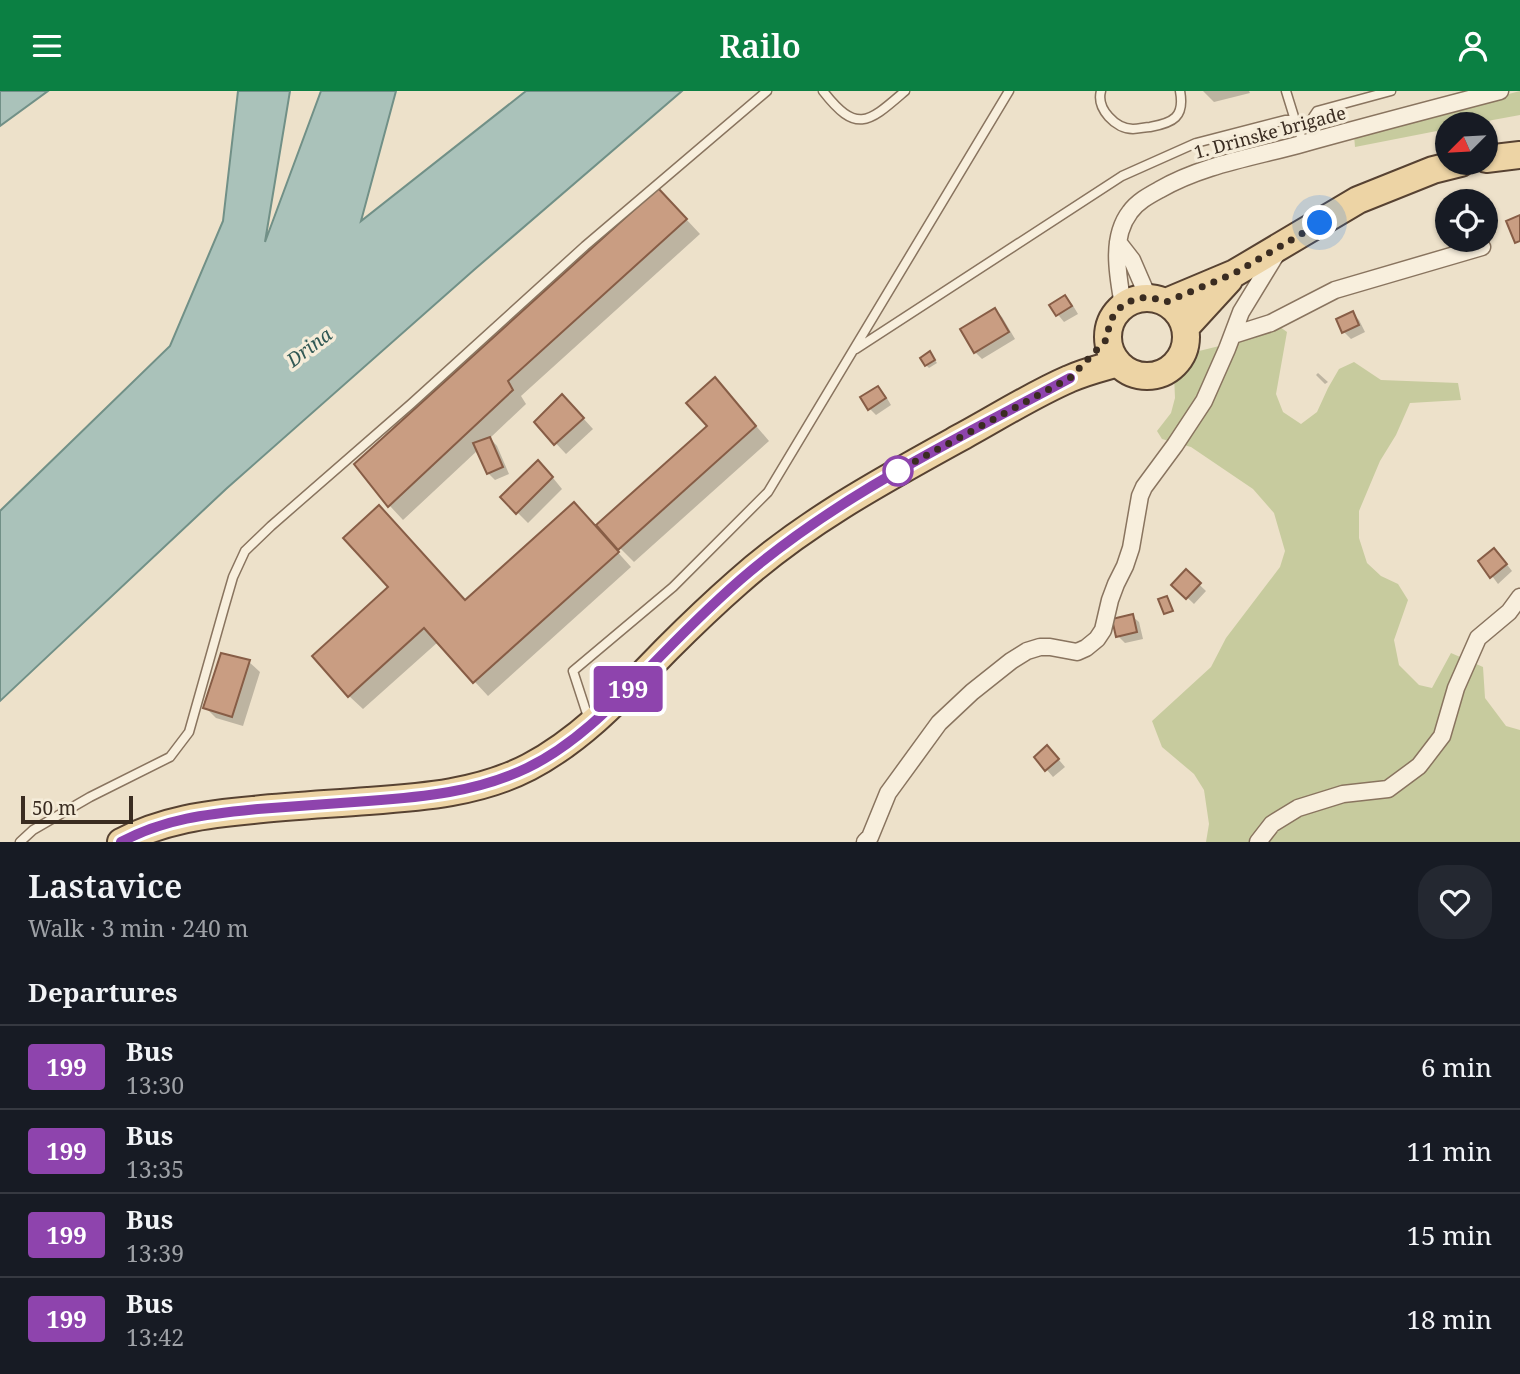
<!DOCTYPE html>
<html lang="en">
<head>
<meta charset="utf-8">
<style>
	:root { --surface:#171b24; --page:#242831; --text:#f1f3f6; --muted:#9ea1a6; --line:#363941; --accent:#0b8043 }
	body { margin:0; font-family:"Noto Serif",serif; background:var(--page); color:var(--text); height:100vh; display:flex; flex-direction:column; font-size:26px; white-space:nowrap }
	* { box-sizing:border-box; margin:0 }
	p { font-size:23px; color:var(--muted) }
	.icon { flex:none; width:38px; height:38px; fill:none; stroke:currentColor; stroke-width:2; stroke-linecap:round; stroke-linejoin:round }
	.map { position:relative; height:751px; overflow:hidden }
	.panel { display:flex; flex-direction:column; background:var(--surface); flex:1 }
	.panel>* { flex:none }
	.badge { padding:0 14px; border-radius:5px; font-size:24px; line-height:46px }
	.needle { width:46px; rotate:246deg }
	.controls { position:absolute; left:1435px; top:21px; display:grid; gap:14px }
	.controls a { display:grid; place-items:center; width:63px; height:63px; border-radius:50%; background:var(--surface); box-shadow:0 2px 5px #0004; font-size:35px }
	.scale { position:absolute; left:21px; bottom:18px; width:112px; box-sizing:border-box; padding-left:7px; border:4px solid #3a2c21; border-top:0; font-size:19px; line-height:24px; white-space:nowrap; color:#3a2c21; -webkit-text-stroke:5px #f5ecd9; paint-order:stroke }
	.you { position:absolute; width:35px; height:35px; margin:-18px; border:5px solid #fff; border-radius:50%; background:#1a73e8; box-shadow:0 0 0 10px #1a73e833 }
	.map>.badge { position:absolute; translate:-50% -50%; box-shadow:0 0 0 4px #fff }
	h2 { padding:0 28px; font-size:26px; line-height:63px }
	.round { display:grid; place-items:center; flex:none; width:74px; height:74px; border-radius:28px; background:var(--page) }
	.overview { display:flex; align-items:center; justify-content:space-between; height:119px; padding:0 28px }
	h1 { font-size:33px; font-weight:600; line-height:52px }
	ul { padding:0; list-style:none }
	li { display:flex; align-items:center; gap:21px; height:84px; padding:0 28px; border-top:2px solid var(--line) }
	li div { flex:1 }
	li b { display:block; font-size:26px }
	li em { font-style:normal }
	li .badge { min-width:77px; font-weight:700; text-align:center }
	header { display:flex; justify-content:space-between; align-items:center; height:91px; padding:0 28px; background:var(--accent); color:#fff; font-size:32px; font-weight:600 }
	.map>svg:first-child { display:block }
	.green { fill:#c7cb9e }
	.water { fill:#aac2ba; stroke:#719087; stroke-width:2 }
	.shadow { fill:#0003 }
	.building { fill:#c99d82; stroke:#875d46; stroke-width:2 }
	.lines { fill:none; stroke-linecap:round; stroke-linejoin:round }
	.service-casing { stroke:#89745f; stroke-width:11 }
	.minor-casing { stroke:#89745f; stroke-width:19 }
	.primary-casing { stroke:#574232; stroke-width:30 }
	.service { stroke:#f8efdd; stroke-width:8 }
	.minor { stroke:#f8efdd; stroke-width:16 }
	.primary { stroke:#edd4a5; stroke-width:26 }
	.line-casing { stroke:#fff; stroke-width:16 }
	.line { stroke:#8e44ad; stroke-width:10 }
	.walk { stroke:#3a2c21; stroke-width:7; stroke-dasharray:0 12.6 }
	.stop-dot { fill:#fff; stroke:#8e44ad; stroke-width:3.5 }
	.labels { text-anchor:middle; stroke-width:7; stroke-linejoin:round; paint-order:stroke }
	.street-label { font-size:18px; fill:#3a2c21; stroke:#f5ecd9 }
	.water-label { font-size:19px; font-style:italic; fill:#325955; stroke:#f5ecd9 }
</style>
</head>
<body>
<header><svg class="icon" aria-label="menu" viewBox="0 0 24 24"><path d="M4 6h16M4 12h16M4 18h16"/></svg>Railo<svg class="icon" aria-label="person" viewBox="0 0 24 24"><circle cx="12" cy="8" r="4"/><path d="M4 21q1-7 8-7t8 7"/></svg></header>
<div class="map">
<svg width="1520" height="751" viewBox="0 0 1520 751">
	<rect width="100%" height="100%" fill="#ede1ca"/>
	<path class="green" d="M 1520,0 L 1520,24 L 1471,33 L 1447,33 L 1447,38 L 1355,56 L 1354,44 Z
		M 1280,236 L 1287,241 L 1276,303 L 1283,321 L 1301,333 L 1317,321 L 1328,297 L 1339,278 L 1354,271 L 1381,289 L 1458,292 L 1461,309 L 1410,312 L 1396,344 L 1380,370 L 1359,420 L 1359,447 L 1367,472 L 1381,485 L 1398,493 L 1408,509 L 1394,549 L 1399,574 L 1419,594 L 1432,597 L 1451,562 L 1483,576 L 1485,607 L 1506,635 L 1520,639 L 1520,751 L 1206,751 L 1209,733 L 1204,699 L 1194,683 L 1162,656 L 1152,630 L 1211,576 L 1226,547 L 1280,476 L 1285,460 L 1274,422 L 1253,398 L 1191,356 L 1162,348 L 1157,340 L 1171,322 L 1175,307 L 1174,284 L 1186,267 L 1199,260 L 1256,246 Z"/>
	<path class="water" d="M 0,0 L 48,0 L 0,35 Z
		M 238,0 L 290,0 L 265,151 L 321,0 L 396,0 L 361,130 L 526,0 L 682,0 L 475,178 L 226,398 L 0,610 L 0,420 L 170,255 L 223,130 Z"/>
	<path class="shadow" d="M 1203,0 L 1249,0 L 1250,2 L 1214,11 Z
		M 672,113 L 700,143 L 521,305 L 526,313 L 490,347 L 497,355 L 509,383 L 495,389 L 488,382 L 478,359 L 403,429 L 390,415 L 357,373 Z
		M 1065,206 L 1072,213 L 1078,223 L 1064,231 L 1051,215 Z
		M 995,219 L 1002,226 L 1015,248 L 982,268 L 975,261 Z
		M 1352,222 L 1359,229 L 1365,241 L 1351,248 L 1344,241 Z
		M 930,262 L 937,272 L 929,277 L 926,274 Z
		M 1318,282 L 1328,291 L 1325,293 L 1316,284 Z
		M 878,297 L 885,304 L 891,314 L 876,324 L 869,317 Z
		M 729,303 L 769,350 L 634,471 L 620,457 L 710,335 Z
		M 573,316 L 593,338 L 566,363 L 536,331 Z
		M 549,382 L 562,398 L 528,432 L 502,406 Z
		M 587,427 L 631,476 L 488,605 L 438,551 L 363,618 L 349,605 L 390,497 L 465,511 Z
		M 1501,466 L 1512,480 L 1498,493 L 1481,470 Z
		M 1186,481 L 1206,500 L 1194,513 L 1174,494 Z
		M 1132,525 L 1139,531 L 1143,548 L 1125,552 L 1118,545 Z
		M 249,571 L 260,581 L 243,635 L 216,627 L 205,616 Z
		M 1054,663 L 1065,676 L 1053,686 L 1036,666 Z"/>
	<path class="building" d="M 658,97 L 687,128 L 508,290 L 513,299 L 388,416 L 354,373 Z
		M 1520,124 L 1520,150 L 1515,152 L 1506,130 Z
		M 1065,204 L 1072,215 L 1056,225 L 1049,214 Z
		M 995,217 L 1009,241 L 974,262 L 960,238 Z
		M 1353,220 L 1359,234 L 1342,242 L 1336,228 Z
		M 930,260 L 935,269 L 925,275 L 920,267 Z
		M 715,286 L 756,335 L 618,459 L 596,434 L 707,335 L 686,312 Z
		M 878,295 L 886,307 L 868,319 L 860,306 Z
		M 562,303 L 584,327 L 554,354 L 534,331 Z
		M 490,346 L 503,376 L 487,383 L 473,352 Z
		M 538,369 L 553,386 L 516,423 L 500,406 Z
		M 574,411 L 619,461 L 473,592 L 424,537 L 348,606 L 312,565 L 388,496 L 343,447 L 379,414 L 465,509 Z
		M 1494,457 L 1507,473 L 1490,487 L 1478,470 Z
		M 1186,478 L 1201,492 L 1186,508 L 1171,494 Z
		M 1167,505 L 1173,520 L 1164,523 L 1158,508 Z
		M 1133,523 L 1137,541 L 1116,546 L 1112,528 Z
		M 221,562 L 250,569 L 232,626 L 203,617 Z
		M 1047,654 L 1059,668 L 1045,680 L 1034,666 Z"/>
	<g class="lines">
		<defs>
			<path id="service" d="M 823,0 C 857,44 869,31 905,0
				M 1101,0 C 1096,18 1116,38 1133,38 C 1139,38 1145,36 1150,36 C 1173,32 1185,26 1180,0
				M 1286,0 L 1295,29
				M 1311,51 L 1313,26 L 1317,20 L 1391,0
				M 856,258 L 1122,85 L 1196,52 L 1285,29 L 1295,29 L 1299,35 L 1302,53
				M 589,629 L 573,580 L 673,496 L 768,401 L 1009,0
				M 20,751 L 33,739 L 90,706 L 170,666 L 189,641 L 224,517 L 233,486 L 245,460 L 271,435 L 411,313 L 585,155 L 767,0"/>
			<path id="minor" d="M 1118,151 L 1132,169 L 1148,206
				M 1123,214 C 1118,185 1110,147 1130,121 C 1137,111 1148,105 1159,99 C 1204,73 1256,66 1305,52 C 1370,34 1435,17 1500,0
				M 1233,244 L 1271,232 L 1335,199 L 1482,156
				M 865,751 L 870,746 L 888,702 L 939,632 L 972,601 L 1011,570 L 1027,560 L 1040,556 L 1050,556 L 1077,561 L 1086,557 L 1097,548 L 1103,539 L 1110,509 L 1116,493 L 1125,475 L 1131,457 L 1140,405 L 1144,396 L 1175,354 L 1204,310 L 1227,258 L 1241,221 L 1277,162
				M 1258,751 L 1272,733 L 1298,717 L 1343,703 L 1388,698 L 1419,675 L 1442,645 L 1456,597 L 1478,547 L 1509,521 L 1520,506"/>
			<path id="primary" d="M 1486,68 L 1520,64
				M1108 246a39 39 0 1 1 78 0a39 39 0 1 1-78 0Z
				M 1166,211 L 1235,182 L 1358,109 L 1433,79 L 1461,72
				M 1185,237 L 1229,189
				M 121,751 C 163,729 207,723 253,719 C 291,715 330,713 368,710 C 423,706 479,702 529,676 C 584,647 625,601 667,558 C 690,535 714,512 738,491 C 805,431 885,388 963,345 C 998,326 1032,304 1069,288 C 1084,281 1101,277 1118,272"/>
		</defs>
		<use href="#service" class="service-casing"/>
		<use href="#minor" class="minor-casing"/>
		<use href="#primary" class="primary-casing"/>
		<use href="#service" class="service"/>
		<use href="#minor" class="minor"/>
		<use href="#primary" class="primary"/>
	</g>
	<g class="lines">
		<defs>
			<path id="line" d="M 121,751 C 166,727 209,723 258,718 C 295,715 331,713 368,710 C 423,706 477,701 527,677 C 575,654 613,614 649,577 C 678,547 708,517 740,489 C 838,404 957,348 1070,287"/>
		</defs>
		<use href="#line" class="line-casing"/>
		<use href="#line" class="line"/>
		<path class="walk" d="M 898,380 L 890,384 L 1070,287 L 1107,248 L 1109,235 L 1114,223 L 1123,214 L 1135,208 L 1148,206 L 1157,208 L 1166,211 L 1235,182 L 1320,132"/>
	</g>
	<circle class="stop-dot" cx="898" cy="380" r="14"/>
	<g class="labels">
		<g class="street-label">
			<text transform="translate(1270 42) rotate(-15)" y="6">1. Drinske brigade</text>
		</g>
		<g class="water-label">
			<text transform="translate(309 256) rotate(-37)" y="7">Drina</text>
		</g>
	</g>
</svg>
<div class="controls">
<a><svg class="needle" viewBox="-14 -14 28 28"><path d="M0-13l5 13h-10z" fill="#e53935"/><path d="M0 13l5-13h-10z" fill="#9ea1a6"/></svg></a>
<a><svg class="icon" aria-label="locate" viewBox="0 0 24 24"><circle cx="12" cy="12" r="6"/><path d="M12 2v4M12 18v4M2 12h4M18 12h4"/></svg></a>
</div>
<div class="scale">50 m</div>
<div class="you" style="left:1320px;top:132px"></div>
<b class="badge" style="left:628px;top:598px;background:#8e44ad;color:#fff">199</b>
</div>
<section class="panel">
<div class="overview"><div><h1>Lastavice</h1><p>Walk · 3 min · 240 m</p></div><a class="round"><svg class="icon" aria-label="heart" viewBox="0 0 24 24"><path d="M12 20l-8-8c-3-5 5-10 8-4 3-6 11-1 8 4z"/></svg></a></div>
<h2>Departures</h2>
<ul>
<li><span class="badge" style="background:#8e44ad;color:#fff">199</span><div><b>Bus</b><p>13:30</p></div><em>6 min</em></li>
<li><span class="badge" style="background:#8e44ad;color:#fff">199</span><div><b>Bus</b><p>13:35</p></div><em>11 min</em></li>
<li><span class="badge" style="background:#8e44ad;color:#fff">199</span><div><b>Bus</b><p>13:39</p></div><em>15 min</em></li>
<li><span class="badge" style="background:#8e44ad;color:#fff">199</span><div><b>Bus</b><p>13:42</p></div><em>18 min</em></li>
</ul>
</section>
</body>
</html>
